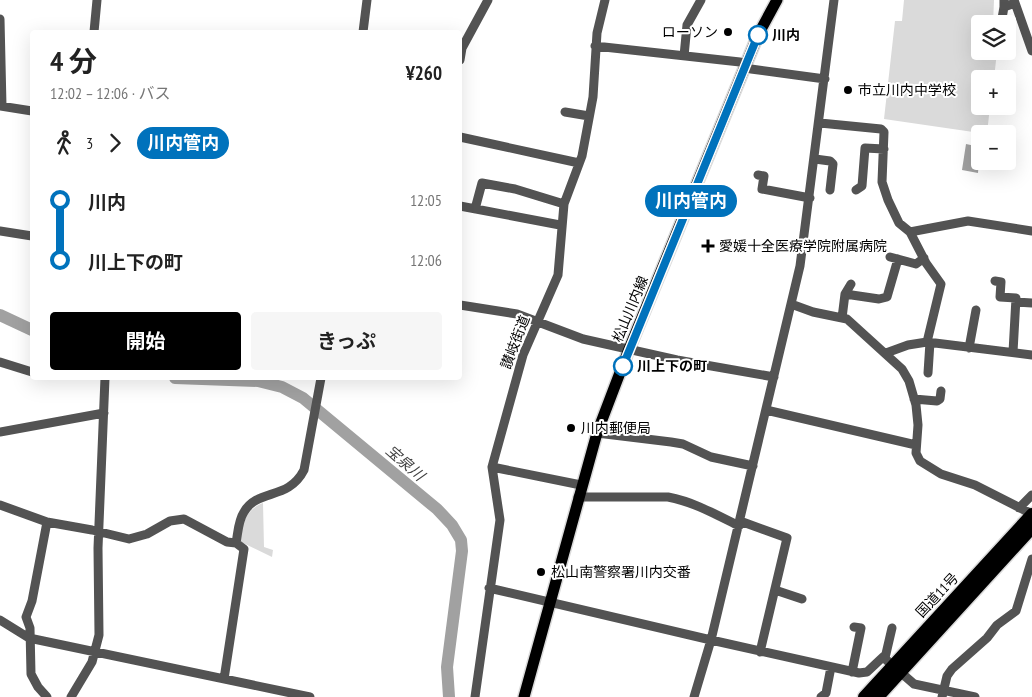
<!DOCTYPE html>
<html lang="ja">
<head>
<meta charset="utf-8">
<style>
	:root { --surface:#fff; --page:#f6f6f6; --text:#222; --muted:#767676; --accent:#000 }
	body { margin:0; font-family:"PT Sans Narrow","Noto Sans JP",sans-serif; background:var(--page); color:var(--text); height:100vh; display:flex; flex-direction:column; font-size:19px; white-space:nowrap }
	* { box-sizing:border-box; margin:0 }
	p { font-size:16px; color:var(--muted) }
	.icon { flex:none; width:28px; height:28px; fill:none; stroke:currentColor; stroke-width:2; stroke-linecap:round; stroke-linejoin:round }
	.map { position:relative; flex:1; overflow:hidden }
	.sheet { position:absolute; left:30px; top:30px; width:432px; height:350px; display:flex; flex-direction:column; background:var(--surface); border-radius:5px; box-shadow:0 5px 20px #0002 }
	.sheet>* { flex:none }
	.badge { padding:0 10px; border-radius:16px; font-size:18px; line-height:32px }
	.buttons { position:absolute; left:971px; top:15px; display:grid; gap:10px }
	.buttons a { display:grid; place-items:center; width:45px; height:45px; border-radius:5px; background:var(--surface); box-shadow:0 5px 20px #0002; font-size:25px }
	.map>.badge { position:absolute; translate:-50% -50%; box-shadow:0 0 0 2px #fff }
	.legs { display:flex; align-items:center; gap:8px; height:55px; padding:0 20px; font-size:16px }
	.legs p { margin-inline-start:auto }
	.head { display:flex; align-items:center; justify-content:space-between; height:85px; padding:0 20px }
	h1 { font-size:28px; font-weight:700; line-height:38px }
	.button { display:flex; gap:10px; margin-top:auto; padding:10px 20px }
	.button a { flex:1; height:58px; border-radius:5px; background:var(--accent); color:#fff; font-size:20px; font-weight:700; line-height:58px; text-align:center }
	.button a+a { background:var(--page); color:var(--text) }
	ul { padding:0 20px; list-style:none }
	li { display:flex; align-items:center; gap:18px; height:60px; font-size:19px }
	li i { display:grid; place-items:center; width:8px; height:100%; margin:0 6px; background:currentColor }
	li i::after { content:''; width:12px; height:12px; margin:-6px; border:4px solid; border-radius:50%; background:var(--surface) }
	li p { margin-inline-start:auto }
	li:first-child i { background:linear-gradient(#0000 50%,currentColor 0) }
	li:last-child i { background:linear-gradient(currentColor 50%,#0000 0) }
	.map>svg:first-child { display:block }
	.green { fill:#dadada }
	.water { fill:#a1a1a1 }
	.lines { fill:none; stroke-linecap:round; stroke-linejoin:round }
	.river { stroke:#a1a1a1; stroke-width:12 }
	.major-casing { stroke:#dbdbdb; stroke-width:14 }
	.highway-casing { stroke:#dbdbdb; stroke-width:15 }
	.minor { stroke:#535353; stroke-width:9 }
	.major { stroke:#000; stroke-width:11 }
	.highway { stroke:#000; stroke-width:12 }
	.line-1-casing { stroke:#fff; stroke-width:11 }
	.line-1 { stroke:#0072bc; stroke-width:8 }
	.poi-dot { fill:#000; stroke:#fff; stroke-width:2 }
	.stop-1-dot { fill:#fff; stroke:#0072bc; stroke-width:2.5 }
	.labels { text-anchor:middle; stroke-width:4; stroke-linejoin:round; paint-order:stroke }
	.poi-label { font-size:14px; fill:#000; stroke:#fff; text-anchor:start }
	.stop-label { font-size:14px; font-weight:bold; fill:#000; stroke:#fff; text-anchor:start }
	.street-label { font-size:14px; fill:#000; stroke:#fff }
	.water-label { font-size:15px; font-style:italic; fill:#424242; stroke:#fff }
</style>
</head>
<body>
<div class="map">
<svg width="1032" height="697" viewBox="0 0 1032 697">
	<rect width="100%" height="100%" fill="#fff"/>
	<path class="green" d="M 904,0 L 994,0 L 993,24 L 980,24 L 980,51 L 997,51 L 994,79 L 980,79 L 980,106 L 990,106 L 987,134 L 884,119 L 895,21 L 902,21 Z
		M 263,503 L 264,547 L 273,550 L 272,557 L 239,541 C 243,524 245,510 263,503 Z"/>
	<path class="water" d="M 966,144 L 980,147 L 978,173 L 962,170 Z"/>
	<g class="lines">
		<path class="river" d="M 0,315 L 32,330
			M 175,378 L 258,381 L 282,387 L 303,398 L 437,509 L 452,525 L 461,540 L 462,551 L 447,667 L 449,697"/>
		<defs>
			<path id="major" d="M 524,697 L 597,433 L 629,349 L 758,35 L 777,0"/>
			<path id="highway" d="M 864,697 L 1032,514
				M 878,697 L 1032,528"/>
		</defs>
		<use href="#major" class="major-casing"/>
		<use href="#highway" class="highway-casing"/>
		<path class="minor" d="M 1004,0 L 1004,7 L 1015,3
			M 1014,0 L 1032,51
			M 0,19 L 2,106
			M 1001,24 L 1004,7
			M 94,32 L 97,0
			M 363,32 L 367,0
			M 595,46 L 740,62 L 751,69 L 825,79
			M 684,56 L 687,25 L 701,0
			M 460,60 L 462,48 L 488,0
			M 0,106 L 32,111
			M 565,112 L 589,116
			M 820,123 L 881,129 L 884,132 L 882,182 L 888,200 L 899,223 L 910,232 L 926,263 L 941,284 L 927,342
			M 460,137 L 579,163
			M 815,159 L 830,161 L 833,164 L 830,190
			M 758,175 L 764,176 L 762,189 L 810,198
			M 856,190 L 862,186 L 865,148 L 884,149
			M 460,206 L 560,225
			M 475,209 L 482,183 L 515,189 L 564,204
			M 0,231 L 32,236
			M 910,232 L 968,221 L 1032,231
			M 890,257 L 916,264 L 924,258
			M 995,281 L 1001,282 L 1000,297 L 1016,298 L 1013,352
			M 845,294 L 851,284
			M 1016,302 L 1032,303
			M 791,304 L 813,312 L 847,319 L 902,369 L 909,381 L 916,405 L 918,425 L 916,453 L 920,461 L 941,474 L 975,485 L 1032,514
			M 460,305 L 517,314 L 583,339 L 677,360 L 774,377
			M 842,318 L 845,294 L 879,299 L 887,297 L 898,259
			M 969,348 L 976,310
			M 886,353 L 908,345 L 927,342 L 1032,355
			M 0,362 L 32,372
			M 928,373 L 930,342
			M 914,399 L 937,401 L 940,399 L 941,391
			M 766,410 L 916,445
			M 0,432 L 104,413
			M 597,433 L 671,442 L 683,444 L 711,457 L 753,466
			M 492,467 L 581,485
			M 578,497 L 668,497 C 694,502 715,514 739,526
			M 0,505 L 47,522 L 92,530 L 129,539 L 147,534 L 170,521 L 184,519 L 227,542 L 236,543
			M 1019,508 L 1032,495
			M 740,521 L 787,538 L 760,652
			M 47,522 L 32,601 L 26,617 L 30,628 L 31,674 L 38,687 L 47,697
			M 489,588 L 711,640 L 800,266 L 834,0
			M 775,590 L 802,599
			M 0,620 L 29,638 L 310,697
			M 885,658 L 892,628
			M 852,672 L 861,628 L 854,627
			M 224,679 L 244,549 L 236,543 C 238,533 238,521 244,512 C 258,488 288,501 304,470 L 321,378
			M 71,697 L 92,662 L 99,635 L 98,548 L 105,378
			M 475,697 L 500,520 L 492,467 L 523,355 L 558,275 L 564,204 L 582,156 L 593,97 L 597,33 L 605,0
			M 694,697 L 711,640 L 859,673 L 867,672 L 883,657 L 914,684 L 975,697
			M 821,697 L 826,693 L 831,667
			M 942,697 L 947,676 L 952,669 L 987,638 L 997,625 L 1016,611 L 1032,559"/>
		<use href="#major" class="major"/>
		<use href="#highway" class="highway"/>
	</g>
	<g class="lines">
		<defs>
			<path id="line-1" d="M 623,366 L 758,35"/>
		</defs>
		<use href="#line-1" class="line-1-casing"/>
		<use href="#line-1" class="line-1"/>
	</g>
	<g class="poi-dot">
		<circle cx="728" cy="32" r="5"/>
		<circle cx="848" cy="90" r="5"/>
		<path d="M705.5 238.5h5v5h5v5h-5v5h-5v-5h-5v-5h5z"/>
		<circle cx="571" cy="428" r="5"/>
		<circle cx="541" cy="572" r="5"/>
	</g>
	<g class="stop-1-dot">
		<circle cx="758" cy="35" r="9"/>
		<circle cx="623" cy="366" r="9"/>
	</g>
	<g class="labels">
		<g class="poi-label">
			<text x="718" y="37" text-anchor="end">ローソン</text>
			<text x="858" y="95">市立川内中学校</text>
			<text x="719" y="251">愛媛十全医療学院附属病院</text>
			<text x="581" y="433">川内郵便局</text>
			<text x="551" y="577">松山南警察署川内交番</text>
		</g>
		<g class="stop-label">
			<text x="772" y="40">川内</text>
			<text x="637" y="371">川上下の町</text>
		</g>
		<g class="street-label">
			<text transform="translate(630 309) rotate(-67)" y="5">松山川内線</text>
			<text transform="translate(515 342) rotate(-69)" y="5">讃岐街道</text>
			<text transform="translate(937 595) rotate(-47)" y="5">国道11号</text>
		</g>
		<g class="water-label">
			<text transform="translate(405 463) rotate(41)" y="5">宝泉川</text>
		</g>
	</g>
</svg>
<div class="buttons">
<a><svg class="icon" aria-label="layers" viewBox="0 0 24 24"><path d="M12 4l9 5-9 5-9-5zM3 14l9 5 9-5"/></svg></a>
<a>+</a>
<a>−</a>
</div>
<b class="badge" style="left:691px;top:201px;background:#0072bc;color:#fff">川内管内</b>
<section class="sheet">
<div class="head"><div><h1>4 分</h1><p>12:02 – 12:06 · バス</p></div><b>¥260</b></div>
<div class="legs"><svg class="icon" aria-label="walk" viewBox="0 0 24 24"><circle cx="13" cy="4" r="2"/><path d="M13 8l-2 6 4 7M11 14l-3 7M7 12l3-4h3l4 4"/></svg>3<svg class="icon" aria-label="forward" viewBox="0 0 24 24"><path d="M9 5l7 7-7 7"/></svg><b class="badge" style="background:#0072bc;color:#fff">川内管内</b></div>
<ul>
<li><i style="color:#0072bc"></i><b>川内</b><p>12:05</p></li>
<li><i style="color:#0072bc"></i><b>川上下の町</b><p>12:06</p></li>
</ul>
<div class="button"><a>開始</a><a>きっぷ</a></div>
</section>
</div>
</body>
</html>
